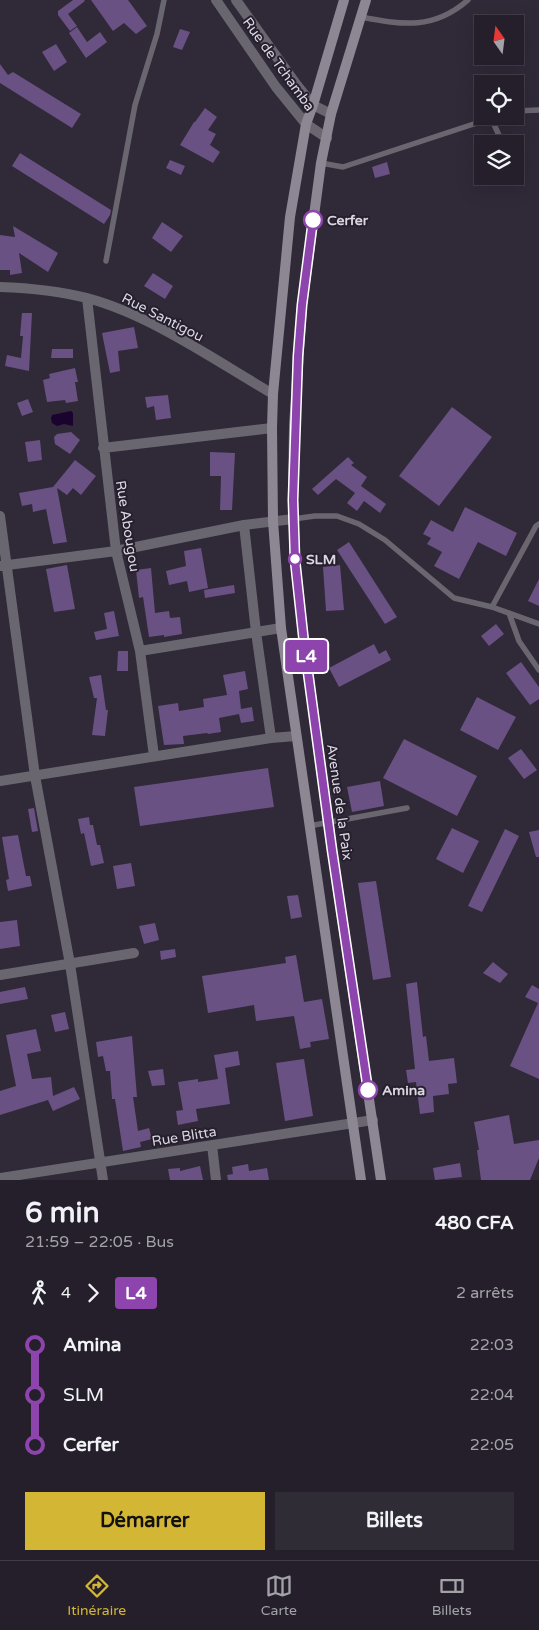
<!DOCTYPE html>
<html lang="fr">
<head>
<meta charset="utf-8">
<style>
	:root { --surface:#241f2a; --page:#302c36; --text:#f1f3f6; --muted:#a3a2a8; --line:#413d47; --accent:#d4b635 }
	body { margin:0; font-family:"Varela Round",sans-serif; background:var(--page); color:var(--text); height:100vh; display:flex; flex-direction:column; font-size:19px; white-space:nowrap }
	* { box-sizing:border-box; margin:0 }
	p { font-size:16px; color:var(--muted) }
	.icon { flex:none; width:28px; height:28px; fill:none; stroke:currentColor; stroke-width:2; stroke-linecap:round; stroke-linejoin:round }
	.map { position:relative; height:1180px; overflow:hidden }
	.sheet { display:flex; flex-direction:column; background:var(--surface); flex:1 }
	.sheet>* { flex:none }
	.badge { padding:0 10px; border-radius:4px; font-size:18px; line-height:32px }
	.needle { width:32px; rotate:346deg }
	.fabs { position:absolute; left:474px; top:15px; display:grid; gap:10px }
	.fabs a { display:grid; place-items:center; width:50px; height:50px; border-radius:0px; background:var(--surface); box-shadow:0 5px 20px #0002,0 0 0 1px var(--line); font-size:25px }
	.map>.badge { position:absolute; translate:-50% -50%; box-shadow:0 0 0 2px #fff }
	.legs { display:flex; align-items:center; gap:8px; height:55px; padding:0 25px; font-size:16px }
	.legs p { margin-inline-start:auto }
	.head { display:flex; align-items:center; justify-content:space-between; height:85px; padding:0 25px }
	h1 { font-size:28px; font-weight:800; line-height:38px }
	.action { display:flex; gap:10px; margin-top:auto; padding:10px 25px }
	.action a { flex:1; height:58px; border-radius:0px; background:var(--accent); color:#111; font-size:20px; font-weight:800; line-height:58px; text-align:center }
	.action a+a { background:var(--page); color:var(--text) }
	ul { padding:0 25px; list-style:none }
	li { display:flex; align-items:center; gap:18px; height:50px; font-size:19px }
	li i { display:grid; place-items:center; width:8px; height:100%; margin:0 6px; background:currentColor }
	li i::after { content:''; width:12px; height:12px; margin:-6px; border:4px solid; border-radius:50%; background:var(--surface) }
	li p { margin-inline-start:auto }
	li:first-child i { background:linear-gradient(#0000 50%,currentColor 0) }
	li:last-child i { background:linear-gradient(currentColor 50%,#0000 0) }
	.tab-bar { display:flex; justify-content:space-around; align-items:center; height:70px; border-top:1px solid var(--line); background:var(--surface); font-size:14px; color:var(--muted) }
	.tab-bar a { display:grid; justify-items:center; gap:2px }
	.tab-bar .on { color:var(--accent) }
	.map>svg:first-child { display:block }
	.water { fill:#1b032f }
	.building { fill:#695183 }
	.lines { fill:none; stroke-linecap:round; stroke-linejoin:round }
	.service { stroke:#6a666f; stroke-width:5.5 }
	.minor { stroke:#6a666f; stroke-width:10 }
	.tertiary { stroke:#6a666f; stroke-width:10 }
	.secondary { stroke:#8d8794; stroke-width:10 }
	.line-1-casing { stroke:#fff; stroke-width:11 }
	.line-1 { stroke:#8e44ad; stroke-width:8 }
	.stop-1-dot { fill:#fff; stroke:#8e44ad; stroke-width:2.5 }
	.labels { text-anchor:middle; stroke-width:4; stroke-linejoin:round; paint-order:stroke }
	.street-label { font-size:14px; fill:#dbd7e1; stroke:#261f2e }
	.stop-label { font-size:14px; font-weight:bold; fill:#dbd7e1; stroke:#261f2e; text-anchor:start }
</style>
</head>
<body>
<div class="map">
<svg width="539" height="1180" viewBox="0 0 539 1180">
	<rect width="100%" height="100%" fill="#302938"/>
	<path class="water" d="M 71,411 L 73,413 L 73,426 L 64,424 L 57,426 L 52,423 L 51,418 L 52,415 Z"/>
	<path class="building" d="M 73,0 L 84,0 L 85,1 L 68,14 L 77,26 L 70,31 L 58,15 L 58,11 Z
		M 91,0 L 128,0 L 147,26 L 136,34 L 124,23 L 113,31 Z
		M 77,27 L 87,42 L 100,32 L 107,42 L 86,58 L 69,33 Z
		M 180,29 L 190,32 L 182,50 L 173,47 Z
		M 56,44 L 67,62 L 54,71 L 42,52 Z
		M 0,64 L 8,75 L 13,72 L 81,114 L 72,128 L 0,83 Z
		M 205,108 L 217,117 L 208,130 L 216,134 L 210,145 L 220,152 L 213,163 L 180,145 L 194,122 L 195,122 Z
		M 20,153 L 111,210 L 110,215 L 104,224 L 12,166 Z
		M 170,160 L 185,166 L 181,175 L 166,168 Z
		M 387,162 L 390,174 L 375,178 L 372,167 Z
		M 162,222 L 183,236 L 171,252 L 152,238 Z
		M 13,226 L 58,253 L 48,272 L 19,253 L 22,273 L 10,275 L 10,270 L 0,270 L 0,235 L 15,237 Z
		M 153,273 L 173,286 L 165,299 L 144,286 Z
		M 22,313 L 32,313 L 29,371 L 5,366 L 7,355 L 21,358 L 23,336 L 20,336 Z
		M 134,327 L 138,348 L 118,351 L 120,371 L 110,373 L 102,333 Z
		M 52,349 L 73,349 L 73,358 L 51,358 Z
		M 75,368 L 78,382 L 75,382 L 78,401 L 66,403 L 65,400 L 47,402 L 43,380 L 50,378 L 49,374 Z
		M 168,395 L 171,418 L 156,420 L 154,406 L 147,408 L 145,397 Z
		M 28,399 L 33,412 L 22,416 L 17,403 Z
		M 452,407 L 492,437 L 439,506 L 399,476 Z
		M 71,432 L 80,440 L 70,454 L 55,444 L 54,437 L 57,434 Z
		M 40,440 L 42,460 L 28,462 L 25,442 Z
		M 210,452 L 235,453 L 232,510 L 220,510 L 221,476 L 210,476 Z
		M 348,457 L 354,463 L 351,465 L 367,477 L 361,486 L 386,504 L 380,513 L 364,501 L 357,511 L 347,503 L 355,493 L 336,479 L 318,495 L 312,489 Z
		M 75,460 L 96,476 L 81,495 L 73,488 L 67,495 L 57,488 L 67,542 L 53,544 L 46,509 L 33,512 L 32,504 L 22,506 L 19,493 L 53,487 Z
		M 465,507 L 517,533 L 506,556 L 478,542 L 459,579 L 434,566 L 442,552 L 427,544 L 431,538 L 423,534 L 431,520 L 453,532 Z
		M 349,542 L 397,617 L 385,624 L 337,550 Z
		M 201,548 L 208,588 L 189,592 L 187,581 L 169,585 L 166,571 L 186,566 L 184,551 Z
		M 67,565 L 75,609 L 54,612 L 46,569 Z
		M 340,565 L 344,610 L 326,611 L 323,567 Z
		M 151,568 L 155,613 L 169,611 L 170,618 L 180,617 L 182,634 L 164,637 L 164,635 L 149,637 L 143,597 L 139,598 L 136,570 Z
		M 539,579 L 539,606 L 528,601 Z
		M 234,585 L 235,593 L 205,598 L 204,590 Z
		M 114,611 L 119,636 L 96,640 L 94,632 L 107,629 L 104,613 Z
		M 496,624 L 504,634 L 489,646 L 481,636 Z
		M 374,644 L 379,654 L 386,650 L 391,660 L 339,687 L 329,668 Z
		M 118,651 L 128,651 L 128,671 L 117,671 Z
		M 521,662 L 539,687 L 539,699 L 530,705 L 506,673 Z
		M 245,671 L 248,689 L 239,691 L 241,709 L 252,707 L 254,721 L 241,723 L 239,714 L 219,718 L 221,732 L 208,734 L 207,733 L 183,736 L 184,744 L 164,745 L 158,706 L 178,703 L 179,711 L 204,707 L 203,699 L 227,695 L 223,675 Z
		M 101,675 L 106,710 L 108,710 L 105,736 L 92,735 L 97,698 L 94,698 L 89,677 Z
		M 477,697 L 516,717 L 498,750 L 460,730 Z
		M 404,739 L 477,776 L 457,816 L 383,778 Z
		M 521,749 L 537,770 L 524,779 L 508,758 Z
		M 268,768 L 274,807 L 140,826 L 134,787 Z
		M 380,781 L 384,806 L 352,812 L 347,787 Z
		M 34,808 L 38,831 L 32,832 L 28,809 Z
		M 89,817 L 90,825 L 93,825 L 97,845 L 100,845 L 104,863 L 91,866 L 84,833 L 81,834 L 78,819 Z
		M 452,828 L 479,841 L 463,873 L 436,859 Z
		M 505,829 L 519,836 L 482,912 L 468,906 Z
		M 539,830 L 539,857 L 536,857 L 529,832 Z
		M 18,835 L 26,876 L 30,876 L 32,886 L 8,891 L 6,880 L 9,879 L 2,837 Z
		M 131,863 L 135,886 L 117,889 L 113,866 Z
		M 376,881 L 391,977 L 373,980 L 358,883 Z
		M 298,895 L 302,917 L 291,919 L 287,896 Z
		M 17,920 L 20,946 L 0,949 L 0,922 Z
		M 155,923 L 159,940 L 144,944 L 139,926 Z
		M 175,949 L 176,957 L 161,960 L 160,951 Z
		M 296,955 L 304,1002 L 322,999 L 329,1039 L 310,1042 L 311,1047 L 300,1049 L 294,1016 L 256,1021 L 254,1005 L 208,1013 L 202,976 L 286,963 L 285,957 Z
		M 493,962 L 508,974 L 500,983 L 483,973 Z
		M 417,982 L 423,1037 L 426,1036 L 429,1061 L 454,1058 L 457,1083 L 448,1084 L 449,1094 L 433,1096 L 434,1112 L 420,1114 L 416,1082 L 408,1083 L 406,1070 L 415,1069 L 406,984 Z
		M 532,985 L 539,989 L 539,1079 L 510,1066 L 538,1003 L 525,997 Z
		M 25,987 L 28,999 L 0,1004 L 0,992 Z
		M 65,1012 L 69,1029 L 55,1032 L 51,1015 Z
		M 36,1029 L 41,1051 L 27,1054 L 32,1079 L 51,1077 L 53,1096 L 74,1087 L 80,1099 L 53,1111 L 48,1100 L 0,1115 L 0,1091 L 16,1086 L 6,1035 Z
		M 132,1036 L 137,1097 L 133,1097 L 138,1131 L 149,1128 L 152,1139 L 140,1142 L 141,1147 L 123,1151 L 115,1099 L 112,1099 L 110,1071 L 106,1071 L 103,1056 L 98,1057 L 96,1042 Z
		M 238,1051 L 240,1065 L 225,1068 L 230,1104 L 196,1109 L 198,1121 L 178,1125 L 176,1111 L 183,1110 L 178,1082 L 198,1079 L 198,1082 L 218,1079 L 214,1055 Z
		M 304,1059 L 313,1116 L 285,1121 L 276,1063 Z
		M 163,1069 L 165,1085 L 152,1086 L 148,1071 Z
		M 509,1115 L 514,1144 L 539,1140 L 539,1158 L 530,1180 L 481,1180 L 477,1150 L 479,1150 L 474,1122 Z
		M 460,1163 L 462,1177 L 435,1180 L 433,1168 Z
		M 248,1164 L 249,1171 L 267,1168 L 269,1180 L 228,1180 L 227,1175 L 233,1174 L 232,1167 Z
		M 200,1166 L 203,1180 L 170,1180 L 168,1169 L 180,1168 L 180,1171 Z"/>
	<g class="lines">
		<path class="service" d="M 361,17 C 403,25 434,30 468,0
			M 515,111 L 539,110
			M 491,118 L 503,144
			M 321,163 L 343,167 L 498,116
			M 106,261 L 135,105 L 157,34 L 164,0
			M 293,519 L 315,516 L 337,516 L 359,524 L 385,540 L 454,598 L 492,607 L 539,624
			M 492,607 L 536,526 L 539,524
			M 509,613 L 519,641 L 539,670
			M 309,826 L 407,808"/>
		<path class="minor" d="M 0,287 C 29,288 59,291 87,298 C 151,315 216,361 273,394
			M 87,298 L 116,551 L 140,651 L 154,756
			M 103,448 L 272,428
			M 0,516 L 35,776 L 70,964 L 103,1180
			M 244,525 L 256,632 L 271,738
			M 0,566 L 116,551 L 244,525 L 293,519
			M 140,651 L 281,628
			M 0,781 L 271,738 L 296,736
			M 0,975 L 134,953
			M 212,1145 L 216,1180
			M 0,1178 L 373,1120"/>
		<path class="tertiary" d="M 216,0 L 276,87 L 306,124 L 327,138
			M 236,0 L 296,84 L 313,105 L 331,114"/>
		<path class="secondary" d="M 344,0 L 313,105 L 306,124 L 290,217 L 273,394 L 272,428 L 273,521 L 281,628 L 361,1180
			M 366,0 L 331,114 L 321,163 L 302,305 L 294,426 L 293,500 L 295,560 L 304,643 L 332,850 L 381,1180"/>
	</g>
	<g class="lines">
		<defs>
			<path id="line-1" d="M 313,220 L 302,305 L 298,356 L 293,500 L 295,560 L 304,643 L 332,850 L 368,1090"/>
		</defs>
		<use href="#line-1" class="line-1-casing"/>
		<use href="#line-1" class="line-1"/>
	</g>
	<g class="stop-1-dot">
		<circle cx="313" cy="220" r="9"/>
		<circle cx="295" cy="559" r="6"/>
		<circle cx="368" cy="1090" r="9"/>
	</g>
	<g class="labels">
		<g class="street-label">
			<text transform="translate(279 64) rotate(54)" y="5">Rue de Tchamba</text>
			<text transform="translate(163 317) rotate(27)" y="5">Rue Santigou</text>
			<text transform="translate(128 526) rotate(81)" y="5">Rue Abougou</text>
			<text transform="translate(340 802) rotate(82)" y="5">Avenue de la Paix</text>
			<text transform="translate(184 1136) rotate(-9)" y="5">Rue Blitta</text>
		</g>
		<g class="stop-label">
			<text x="327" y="225">Cerfer</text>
			<text x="306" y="564">SLM</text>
			<text x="382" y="1095">Amina</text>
		</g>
	</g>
</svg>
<div class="fabs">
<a><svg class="needle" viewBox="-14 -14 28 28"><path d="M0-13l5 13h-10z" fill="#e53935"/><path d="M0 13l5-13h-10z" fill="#a3a2a8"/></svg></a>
<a><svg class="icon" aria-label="locate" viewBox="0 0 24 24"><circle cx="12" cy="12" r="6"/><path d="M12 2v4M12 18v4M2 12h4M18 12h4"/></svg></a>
<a><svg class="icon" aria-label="layers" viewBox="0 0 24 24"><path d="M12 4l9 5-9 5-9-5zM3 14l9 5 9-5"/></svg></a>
</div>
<b class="badge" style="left:306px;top:656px;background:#8e44ad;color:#fff">L4</b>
</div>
<section class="sheet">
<div class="head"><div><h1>6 min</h1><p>21:59 – 22:05 · Bus</p></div><b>480 CFA</b></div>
<div class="legs"><svg class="icon" aria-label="walk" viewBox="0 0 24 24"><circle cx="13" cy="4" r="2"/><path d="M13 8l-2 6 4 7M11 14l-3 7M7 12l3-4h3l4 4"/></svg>4<svg class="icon" aria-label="forward" viewBox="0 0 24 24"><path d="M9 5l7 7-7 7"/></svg><b class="badge" style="background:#8e44ad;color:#fff">L4</b><p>2 arrêts</p></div>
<ul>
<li><i style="color:#8e44ad"></i><b>Amina</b><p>22:03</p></li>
<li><i style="color:#8e44ad"></i><span>SLM</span><p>22:04</p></li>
<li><i style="color:#8e44ad"></i><b>Cerfer</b><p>22:05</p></li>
</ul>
<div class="action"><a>Démarrer</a><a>Billets</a></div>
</section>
<nav class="tab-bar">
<a class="on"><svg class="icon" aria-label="directions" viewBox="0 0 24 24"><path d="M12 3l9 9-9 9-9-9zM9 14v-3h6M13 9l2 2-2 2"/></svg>Itinéraire</a>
<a><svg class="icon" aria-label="map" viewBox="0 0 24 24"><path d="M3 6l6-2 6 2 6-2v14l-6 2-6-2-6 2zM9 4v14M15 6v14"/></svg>Carte</a>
<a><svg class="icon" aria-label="tickets" viewBox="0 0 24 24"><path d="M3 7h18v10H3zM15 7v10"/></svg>Billets</a>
</nav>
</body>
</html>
